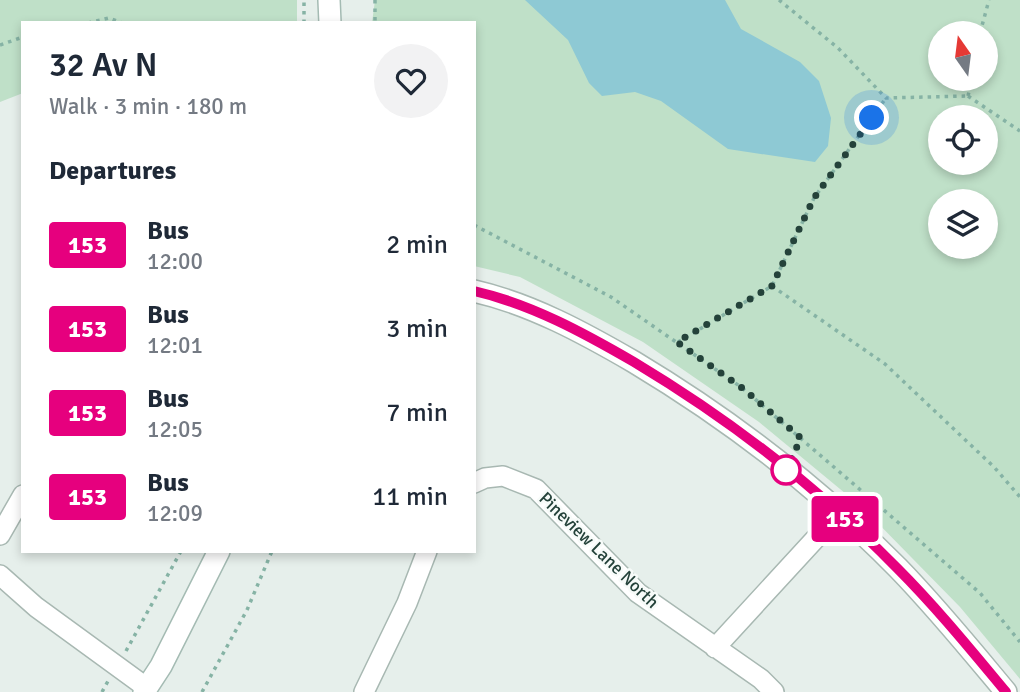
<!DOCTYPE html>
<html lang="en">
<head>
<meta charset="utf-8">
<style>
	:root { --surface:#fff; --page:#f2f2f3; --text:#1f2937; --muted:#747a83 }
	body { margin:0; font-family:Signika,sans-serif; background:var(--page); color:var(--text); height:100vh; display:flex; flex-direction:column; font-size:26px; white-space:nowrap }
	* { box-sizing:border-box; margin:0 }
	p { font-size:23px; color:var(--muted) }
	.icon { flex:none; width:38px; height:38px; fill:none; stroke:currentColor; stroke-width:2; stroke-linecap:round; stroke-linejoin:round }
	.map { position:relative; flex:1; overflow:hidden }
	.sheet { position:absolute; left:21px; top:21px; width:455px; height:532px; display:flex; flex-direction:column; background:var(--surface); border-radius:0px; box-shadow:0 4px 10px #0003 }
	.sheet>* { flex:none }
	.badge { padding:0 14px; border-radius:5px; font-size:24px; line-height:46px }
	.needle { width:46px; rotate:346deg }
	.fabs { position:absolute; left:928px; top:21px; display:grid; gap:14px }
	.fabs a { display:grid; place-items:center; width:70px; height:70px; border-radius:50%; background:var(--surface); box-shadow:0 4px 10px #0003; font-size:35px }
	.you { position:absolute; width:35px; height:35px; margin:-18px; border:5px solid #fff; border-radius:50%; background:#1a73e8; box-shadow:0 0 0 10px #1a73e833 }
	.map>.badge { position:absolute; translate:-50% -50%; box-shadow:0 0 0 4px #fff }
	h2 { padding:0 28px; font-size:26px; line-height:63px }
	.round { display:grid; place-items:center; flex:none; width:74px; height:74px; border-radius:37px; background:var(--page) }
	.headline { display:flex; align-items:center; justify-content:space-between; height:119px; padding:0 28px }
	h1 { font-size:33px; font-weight:600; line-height:52px }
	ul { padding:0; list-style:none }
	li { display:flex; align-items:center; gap:21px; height:84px; padding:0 28px }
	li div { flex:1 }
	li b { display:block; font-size:26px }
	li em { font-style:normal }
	li .badge { min-width:77px; font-weight:700; text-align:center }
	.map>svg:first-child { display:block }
	.green { fill:#bfe0c8; fill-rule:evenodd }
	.water { fill:#8ec9d4 }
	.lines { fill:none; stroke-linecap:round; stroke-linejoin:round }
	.minor-casing { stroke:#a8b8b2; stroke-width:22 }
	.tertiary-casing { stroke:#a8b8b2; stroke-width:24 }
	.secondary-casing { stroke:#a4bbb3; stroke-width:24 }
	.path { stroke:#86b3a5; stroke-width:3.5; stroke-dasharray:3.5 5; stroke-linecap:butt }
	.minor { stroke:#fff; stroke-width:19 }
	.tertiary { stroke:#fff; stroke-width:21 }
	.secondary { stroke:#fff; stroke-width:21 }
	.line-casing { stroke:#fff; stroke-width:16 }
	.line { stroke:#e6007e; stroke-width:10 }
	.walk { stroke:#24423a; stroke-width:7; stroke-dasharray:0 12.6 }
	.stop-dot { fill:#fff; stroke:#e6007e; stroke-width:3.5 }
	.labels { text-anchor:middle; stroke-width:5; stroke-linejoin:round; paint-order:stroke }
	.street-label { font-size:18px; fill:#24423a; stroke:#f7fbf9 }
</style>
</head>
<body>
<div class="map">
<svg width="1020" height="692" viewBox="0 0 1020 692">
	<rect width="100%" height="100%" fill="#e6efeb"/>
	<path class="green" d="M 0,0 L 297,0 L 297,23 L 23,23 L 23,93 L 0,102 Z
		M 375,0 L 1020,0 L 1020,679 L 960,607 L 863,508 L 759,422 L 643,342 L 520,277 L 474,266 L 474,23 L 372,23 ZM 940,33 L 985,33 L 985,79 L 940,79 ZM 940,117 L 985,117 L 985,163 L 940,163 ZM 940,201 L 985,201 L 985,247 L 940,247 Z"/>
	<path class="water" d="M 525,0 L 725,0 L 741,29 L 800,62 L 819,81 L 831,118 L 828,146 L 815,162 L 728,149 L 661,101 L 635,92 L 602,96 L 589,83 L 568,40 Z"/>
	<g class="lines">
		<defs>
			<path id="minor" d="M 474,483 L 485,478 L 503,476 L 536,489 L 638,593 L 761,679 L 774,692
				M 0,535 L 23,495
				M 0,575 L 36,607 L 147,688
				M 715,648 L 839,513
				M 364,692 L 407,603 L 427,551"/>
			<path id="tertiary" d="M 474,291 C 531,304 584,333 634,362 C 729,419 820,489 898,568 C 936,607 971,650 1006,692"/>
			<path id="secondary" d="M 329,0 L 330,23
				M 144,692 L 161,666 L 219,551"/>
		</defs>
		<use href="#minor" class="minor-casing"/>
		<use href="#tertiary" class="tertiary-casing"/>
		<use href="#secondary" class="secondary-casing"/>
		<path class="path" d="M 375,0 L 375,23
			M 779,0 L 838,48 L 886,98 L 968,96
			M 88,23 L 109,18 L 122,23
			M 304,23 L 304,0
			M 980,33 L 989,0
			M 0,45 L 23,37
			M 968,96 L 1020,131
			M 968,96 L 972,79
			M 474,225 L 611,297 L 741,387 L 980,593 L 1020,642
			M 772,286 L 885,364 L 994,467 L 1020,497
			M 678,342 L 772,286 L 814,198 L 886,98
			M 126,651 L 181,551
			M 102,692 L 108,681
			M 202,692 L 247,610 L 272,551"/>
		<use href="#minor" class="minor"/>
		<use href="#tertiary" class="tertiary"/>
		<use href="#secondary" class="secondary"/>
	</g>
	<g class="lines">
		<defs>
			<path id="line" d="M 474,291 C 531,304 584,333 634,362 C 729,419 820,489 897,568 C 936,607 971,650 1006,692"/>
		</defs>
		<use href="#line" class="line-casing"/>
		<use href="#line" class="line"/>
		<path class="walk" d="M 786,470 L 801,438 L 741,387 L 677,342 L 772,286 L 814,198 L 872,118"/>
	</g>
	<circle class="stop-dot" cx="786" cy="470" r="14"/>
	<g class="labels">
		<g class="street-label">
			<text transform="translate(599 550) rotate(44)" y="6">Pineview Lane North</text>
		</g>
	</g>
</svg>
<div class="fabs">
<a><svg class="needle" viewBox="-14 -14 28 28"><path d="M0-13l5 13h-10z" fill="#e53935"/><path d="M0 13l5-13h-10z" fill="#747a83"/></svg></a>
<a><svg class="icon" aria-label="locate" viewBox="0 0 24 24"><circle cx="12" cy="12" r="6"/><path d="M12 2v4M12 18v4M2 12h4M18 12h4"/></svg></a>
<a><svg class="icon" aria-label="layers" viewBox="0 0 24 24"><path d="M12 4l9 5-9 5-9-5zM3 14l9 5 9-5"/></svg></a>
</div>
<div class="you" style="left:872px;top:118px"></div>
<b class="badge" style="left:845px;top:519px;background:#e6007e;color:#fff">153</b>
<section class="sheet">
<div class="headline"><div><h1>32 Av N</h1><p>Walk · 3 min · 180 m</p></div><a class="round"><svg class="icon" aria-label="heart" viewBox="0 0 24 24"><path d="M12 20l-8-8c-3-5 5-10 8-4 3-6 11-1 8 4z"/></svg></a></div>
<h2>Departures</h2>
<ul>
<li><span class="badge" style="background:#e6007e;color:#fff">153</span><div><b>Bus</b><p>12:00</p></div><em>2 min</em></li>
<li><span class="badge" style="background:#e6007e;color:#fff">153</span><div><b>Bus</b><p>12:01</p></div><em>3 min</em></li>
<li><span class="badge" style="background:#e6007e;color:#fff">153</span><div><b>Bus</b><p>12:05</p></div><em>7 min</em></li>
<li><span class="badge" style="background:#e6007e;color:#fff">153</span><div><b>Bus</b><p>12:09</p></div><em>11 min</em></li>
</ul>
</section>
</div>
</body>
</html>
